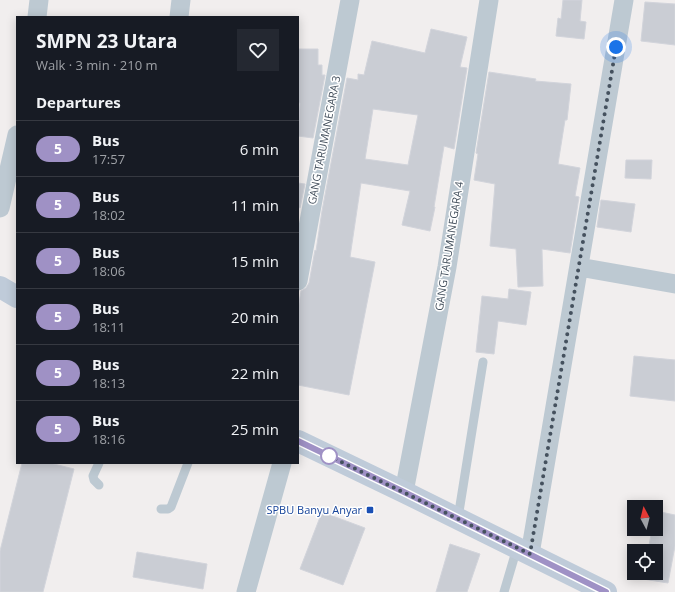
<!DOCTYPE html>
<html lang="en">
<head>
<meta charset="utf-8">
<style>
	:root { --surface:#171b24; --page:#242831; --text:#f1f3f6; --muted:#9ea1a6; --line:#363941 }
	body { margin:0; font-family:"Open Sans",sans-serif; background:var(--page); color:var(--text); height:100vh; display:flex; flex-direction:column; font-size:15px; white-space:nowrap }
	* { box-sizing:border-box; margin:0 }
	p { font-size:13px; color:var(--muted) }
	.icon { flex:none; width:22px; height:22px; fill:none; stroke:currentColor; stroke-width:2; stroke-linecap:round; stroke-linejoin:round }
	.map { position:relative; flex:1; overflow:hidden }
	.panel { position:absolute; left:16px; top:16px; width:283px; height:448px; display:flex; flex-direction:column; background:var(--surface); border-radius:0px; box-shadow:0 2px 10px #0003 }
	.panel>* { flex:none }
	.badge { padding:0 8px; border-radius:13px; font-size:14px; line-height:26px }
	.needle { width:26px; rotate:353deg }
	.buttons { position:absolute; left:627px; top:500px; display:grid; gap:8px }
	.buttons a { display:grid; place-items:center; width:36px; height:36px; border-radius:0px; background:var(--surface); box-shadow:0 2px 10px #0003; font-size:20px }
	.you { position:absolute; width:20px; height:20px; margin:-10px; border:3px solid #fff; border-radius:50%; background:#1a73e8; box-shadow:0 0 0 6px #1a73e833 }
	.map>.badge { position:absolute; translate:-50% -50%; box-shadow:0 0 0 2px #fff }
	h2 { padding:0 20px; font-size:15px; line-height:36px }
	.round { display:grid; place-items:center; flex:none; width:42px; height:42px; border-radius:0px; background:var(--page) }
	.summary { display:flex; align-items:center; justify-content:space-between; height:68px; padding:0 20px }
	h1 { font-size:19px; font-weight:700; line-height:30px }
	ul { padding:0; list-style:none }
	li { display:flex; align-items:center; gap:12px; height:56px; padding:0 20px; border-top:1px solid var(--line) }
	li div { flex:1 }
	li b { display:block; font-size:15px }
	li em { font-style:normal }
	li .badge { min-width:44px; font-weight:700; text-align:center }
	.map>svg:first-child { display:block }
	.building { fill:#cacdd4; stroke:#d2d4db; fill-rule:evenodd }
	.lines { fill:none; stroke-linecap:round; stroke-linejoin:round }
	.lane { stroke:#bdc9d2; stroke-width:9 }
	.street { stroke:#bdc9d2; stroke-width:19 }
	.secondary { stroke:#bfcbd9; stroke-width:22 }
	.line-casing { stroke:#fff; stroke-width:9 }
	.line { stroke:#9f91c5; stroke-width:6 }
	.walk { stroke:#45515e; stroke-width:4; stroke-dasharray:0 7.2 }
	.stop-dot { fill:#fff; stroke:#9f91c5; stroke-width:2 }
	.transit-dot { fill:#1a4fb4; stroke:#fff; stroke-width:1.5 }
	.labels { text-anchor:middle; stroke-width:3; stroke-linejoin:round; paint-order:stroke }
	.street-label { font-size:11px; fill:#45515e; stroke:#fff }
	.transit-label { font-size:11px; fill:#164399; stroke:#fff; text-anchor:end }
</style>
</head>
<body>
<div class="map">
<svg width="675" height="592" viewBox="0 0 675 592">
	<rect width="100%" height="100%" fill="#f1eeee"/>
	<path class="building" d="M 563,0 L 582,0 L 580,21 L 586,22 L 584,39 L 556,36 L 558,18 L 561,19 Z
		M 645,2 L 675,4 L 675,45 L 641,41 Z
		M 431,29 L 467,37 L 460,67 L 467,68 L 454,149 L 444,146 L 434,207 L 435,207 L 430,231 L 402,225 L 410,191 L 361,183 L 350,257 L 375,262 L 349,395 L 298,385 L 298,309 L 301,291 L 306,288 L 309,283 L 315,250 L 316,251 L 322,211 L 347,78 L 358,80 L 358,74 L 364,75 L 372,41 L 425,53 ZM 373,109 L 418,115 L 408,165 L 365,159 Z
		M 298,49 L 318,49 L 318,65 L 322,65 L 322,75 L 325,75 L 313,138 L 298,136 L 300,103 L 298,103 Z
		M 489,72 L 536,79 L 535,81 L 571,84 L 567,120 L 565,120 L 558,164 L 580,168 L 575,196 L 579,197 L 570,253 L 542,249 L 543,286 L 518,287 L 516,249 L 490,246 L 495,184 L 474,180 L 478,154 L 476,153 Z
		M 626,160 L 652,160 L 651,179 L 625,178 Z
		M 298,183 L 305,184 L 300,208 L 298,207 Z
		M 601,200 L 635,204 L 631,232 L 597,227 Z
		M 509,289 L 531,292 L 526,325 L 498,321 L 494,354 L 476,352 L 482,296 L 508,299 Z
		M 634,356 L 675,360 L 675,401 L 630,396 Z
		M 22,463 L 50,463 L 74,469 L 43,592 L 0,592 L 0,551 Z
		M 656,511 L 675,515 L 675,546 L 668,583 L 643,579 L 644,573 L 656,573 L 656,551 L 648,551 L 652,529 L 656,529 Z
		M 322,512 L 365,528 L 343,585 L 300,569 Z
		M 450,544 L 480,554 L 467,592 L 436,592 Z
		M 137,552 L 207,564 L 203,589 L 133,577 Z"/>
	<g class="lines">
		<path class="lane" d="M 99,463 L 93,476 L 94,480 L 99,485
			M 161,509 L 168,509 L 171,507 L 188,463
			M 458,518 L 483,362
			M 504,592 L 517,548"/>
		<path class="street" d="M 37,17 L 39,0
			M 179,17 L 181,0
			M 0,208 L 17,135
			M 579,267 L 675,284
			M 298,281 L 350,0
			M 404,492 L 447,267 L 489,0
			M 530,554 L 624,0
			M 246,592 L 282,463"/>
		<path class="secondary" d="M 0,287 L 17,297
			M 298,441 L 404,492 L 606,592"/>
	</g>
	<g class="lines">
		<defs>
			<path id="line" d="M 298,441 L 404,492 L 606,592"/>
		</defs>
		<use href="#line" class="line-casing"/>
		<use href="#line" class="line"/>
		<path class="walk" d="M 329,456 L 530,554 L 616,47"/>
	</g>
	<circle class="stop-dot" cx="329" cy="456" r="8"/>
	<rect class="transit-dot" x="366" y="506" width="8" height="8" rx="2"/>
	<g class="labels">
		<g class="street-label">
			<text transform="translate(324 140) rotate(-79)" y="4">GANG TARUMANEGARA 3</text>
			<text transform="translate(449 246) rotate(-81)" y="4">GANG TARUMANEGARA 4</text>
		</g>
		<g class="transit-label">
			<text x="362" y="514">SPBU Banyu Anyar</text>
		</g>
	</g>
</svg>
<div class="buttons">
<a><svg class="needle" viewBox="-14 -14 28 28"><path d="M0-13l5 13h-10z" fill="#e53935"/><path d="M0 13l5-13h-10z" fill="#9ea1a6"/></svg></a>
<a><svg class="icon" aria-label="locate" viewBox="0 0 24 24"><circle cx="12" cy="12" r="6"/><path d="M12 2v4M12 18v4M2 12h4M18 12h4"/></svg></a>
</div>
<div class="you" style="left:616px;top:47px"></div>
<section class="panel">
<div class="summary"><div><h1>SMPN 23 Utara</h1><p>Walk · 3 min · 210 m</p></div><a class="round"><svg class="icon" aria-label="heart" viewBox="0 0 24 24"><path d="M12 20l-8-8c-3-5 5-10 8-4 3-6 11-1 8 4z"/></svg></a></div>
<h2>Departures</h2>
<ul>
<li><span class="badge" style="background:#9f91c5;color:#fff">5</span><div><b>Bus</b><p>17:57</p></div><em>6 min</em></li>
<li><span class="badge" style="background:#9f91c5;color:#fff">5</span><div><b>Bus</b><p>18:02</p></div><em>11 min</em></li>
<li><span class="badge" style="background:#9f91c5;color:#fff">5</span><div><b>Bus</b><p>18:06</p></div><em>15 min</em></li>
<li><span class="badge" style="background:#9f91c5;color:#fff">5</span><div><b>Bus</b><p>18:11</p></div><em>20 min</em></li>
<li><span class="badge" style="background:#9f91c5;color:#fff">5</span><div><b>Bus</b><p>18:13</p></div><em>22 min</em></li>
<li><span class="badge" style="background:#9f91c5;color:#fff">5</span><div><b>Bus</b><p>18:16</p></div><em>25 min</em></li>
</ul>
</section>
</div>
</body>
</html>
